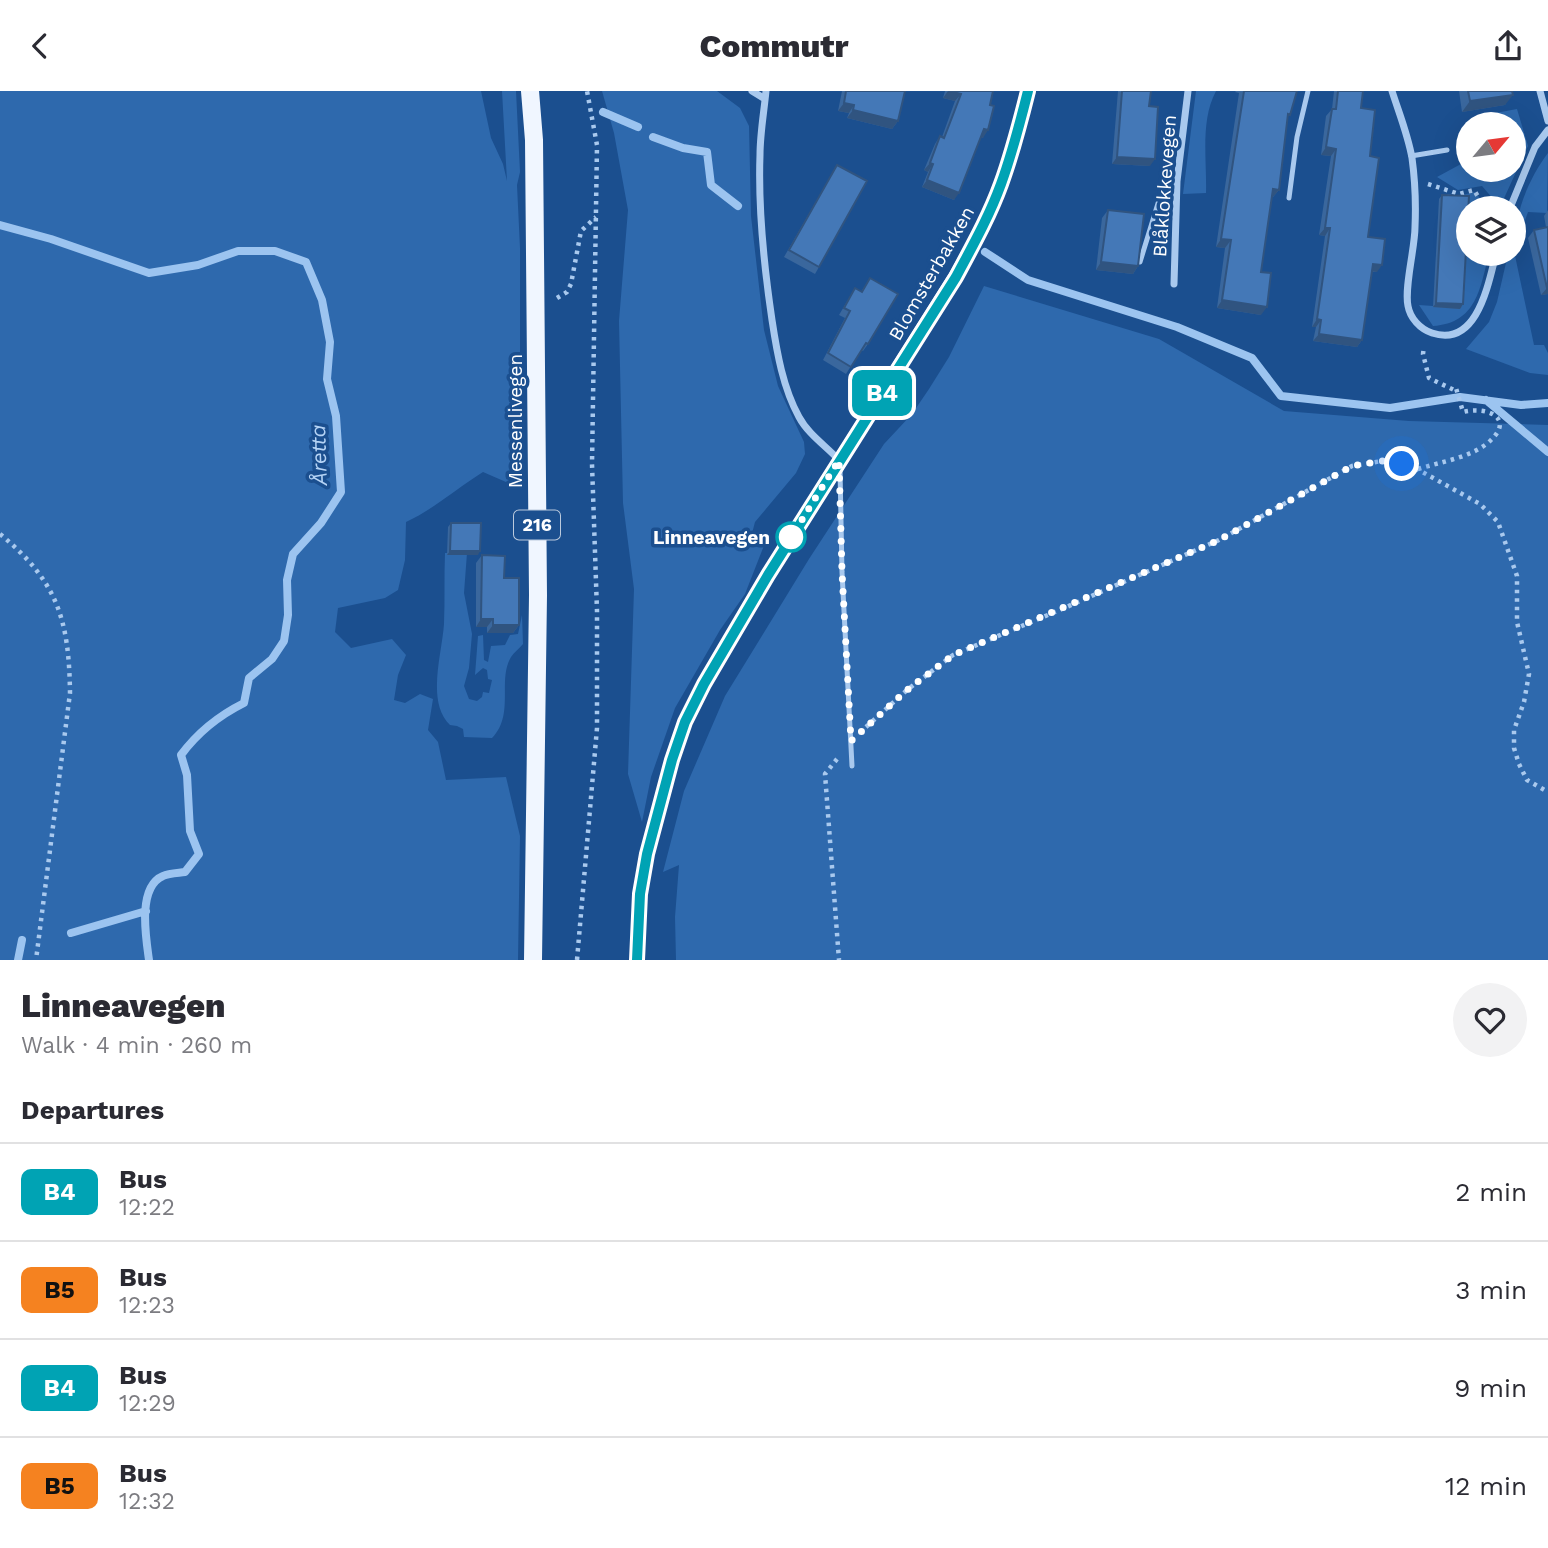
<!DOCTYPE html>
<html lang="en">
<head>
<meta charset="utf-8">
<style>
	:root { --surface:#fff; --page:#f2f2f3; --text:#2b2b33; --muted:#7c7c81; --line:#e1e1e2 }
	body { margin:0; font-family:"Work Sans",sans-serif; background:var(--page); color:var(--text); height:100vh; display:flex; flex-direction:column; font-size:26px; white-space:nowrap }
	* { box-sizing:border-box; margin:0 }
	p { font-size:23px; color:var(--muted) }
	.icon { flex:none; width:38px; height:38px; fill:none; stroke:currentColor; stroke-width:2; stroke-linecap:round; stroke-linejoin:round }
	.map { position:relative; height:869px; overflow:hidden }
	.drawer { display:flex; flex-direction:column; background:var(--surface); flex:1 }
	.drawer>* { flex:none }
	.badge { padding:0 14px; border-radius:10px; font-size:24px; line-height:46px }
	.needle { width:46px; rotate:61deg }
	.buttons { position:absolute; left:1456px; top:21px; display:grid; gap:14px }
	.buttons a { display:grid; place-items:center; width:70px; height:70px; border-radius:50%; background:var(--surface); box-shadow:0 7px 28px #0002; font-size:35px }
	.you { position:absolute; width:35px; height:35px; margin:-18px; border:5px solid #fff; border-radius:50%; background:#1a73e8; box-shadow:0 0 0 10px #1a73e833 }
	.map>.badge { position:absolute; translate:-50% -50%; box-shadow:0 0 0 4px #fff }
	h2 { padding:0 21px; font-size:26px; line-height:63px }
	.round { display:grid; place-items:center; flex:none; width:74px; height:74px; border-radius:37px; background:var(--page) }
	.headline { display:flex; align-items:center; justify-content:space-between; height:119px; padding:0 21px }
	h1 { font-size:33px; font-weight:800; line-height:52px }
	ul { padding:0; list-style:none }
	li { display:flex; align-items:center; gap:21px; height:98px; padding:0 21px; border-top:2px solid var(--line) }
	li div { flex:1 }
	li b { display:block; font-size:26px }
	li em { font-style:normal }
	li .badge { min-width:77px; font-weight:700; text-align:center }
	header { display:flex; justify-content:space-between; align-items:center; height:91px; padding:0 21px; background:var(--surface); font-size:32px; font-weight:800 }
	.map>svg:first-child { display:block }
	.green { fill:#2e69ad }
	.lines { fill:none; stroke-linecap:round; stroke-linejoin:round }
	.stream { stroke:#9cc4f0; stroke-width:8 }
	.path { stroke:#a9c9ee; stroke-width:4.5; stroke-dasharray:3.5 5; stroke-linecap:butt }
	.lane { stroke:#a9c9ee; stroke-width:5 }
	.street { stroke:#a9c9ee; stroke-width:7 }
	.secondary { stroke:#d6e6fa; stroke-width:14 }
	.primary { stroke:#f0f6ff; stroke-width:18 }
	.wall { fill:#3a679d }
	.shaded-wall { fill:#305480 }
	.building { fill:#4478b7; stroke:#305480; stroke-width:2 }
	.line-casing { stroke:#fff; stroke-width:16 }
	.line { stroke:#00a3b4; stroke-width:10 }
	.walk { stroke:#fff; stroke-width:7; stroke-dasharray:0 12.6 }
	.stop-dot { fill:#fff; stroke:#00a3b4; stroke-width:3.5 }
	.labels { text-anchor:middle; stroke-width:7; stroke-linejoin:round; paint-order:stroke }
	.shield { fill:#1b4f8f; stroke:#bbcadd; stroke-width:2 }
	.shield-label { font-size:18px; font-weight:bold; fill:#fff }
	.street-label { font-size:19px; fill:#fff; stroke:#1b4f8f }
	.stop-label { font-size:19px; font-weight:bold; fill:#fff; stroke:#1b4f8f; text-anchor:end }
	.water-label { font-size:21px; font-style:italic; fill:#b5d3f5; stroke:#1b4f8f }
</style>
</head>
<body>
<header><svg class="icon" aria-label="back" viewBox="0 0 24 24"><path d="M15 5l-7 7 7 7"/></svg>Commutr<svg class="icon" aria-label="share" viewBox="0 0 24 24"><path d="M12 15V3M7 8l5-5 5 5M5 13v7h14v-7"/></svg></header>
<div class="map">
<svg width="1548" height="869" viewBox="0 0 1548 869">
	<rect width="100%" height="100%" fill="#1b4f8f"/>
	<path class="green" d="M 0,0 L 481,0 L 491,47 L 503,73 L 507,90 L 502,0 L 516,0 L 520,81 L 517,94 L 520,157 L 520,354 L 519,382 L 515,395 L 483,381 C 456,398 434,418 406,431 L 405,469 L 398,499 L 385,507 L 338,517 L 335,541 L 351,557 L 392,548 L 406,564 L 398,584 L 394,609 L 405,612 L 420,603 L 433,608 L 428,639 L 438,651 L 446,689 L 506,686 L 520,745 L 518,869 L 0,869 Z
		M 602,0 L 717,0 L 740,17 L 749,35 L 751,125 L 764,239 L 778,295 L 804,351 L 805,363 L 796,382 L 755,431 L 750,450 L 757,449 L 765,452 L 745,503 L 720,539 L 675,617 L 651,686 L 642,731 L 628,683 L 634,498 L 623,412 L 619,230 L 628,119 L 614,42 Z
		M 1196,0 L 1216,0 C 1200,30 1207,69 1206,102 L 1183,103 Z
		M 1517,18 L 1528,55 L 1500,116 L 1482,95 L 1458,99 L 1437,86 L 1461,73 L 1462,49 L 1468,45 L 1468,79 L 1514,79 L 1514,33 L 1472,33 L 1474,26 Z
		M 1548,62 L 1547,122 L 1528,121 L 1514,160 C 1514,125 1527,90 1548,62 Z
		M 1475,101 L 1488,117 L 1468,117 L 1468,163 L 1489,163 C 1480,197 1477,232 1433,235 L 1419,214 L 1461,217 L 1468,109 L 1442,107 L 1448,103 L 1458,105 Z
		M 1514,160 L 1534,254 L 1544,254 L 1548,262 L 1548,284 L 1530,282 L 1466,258 L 1489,231 L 1497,211 L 1508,163 L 1514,163 Z
		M 984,195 L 1159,248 L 1284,320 L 1409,330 L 1548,334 L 1548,869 L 676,869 L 675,826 L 679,774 L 663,781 L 684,700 L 725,605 L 809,468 L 884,353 L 912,323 L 929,298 L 949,266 Z
		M 445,462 L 467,462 L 464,502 L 472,543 L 469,577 L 464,595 L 469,608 L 477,610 L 482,606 L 483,601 L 489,602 L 492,589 L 488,588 L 487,579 L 483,577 L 475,584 L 478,545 L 483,544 L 484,569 L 488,571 L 491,555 L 505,554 L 510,544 L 518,543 L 522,524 L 523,553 C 520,557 514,561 511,566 C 497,590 515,623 492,647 L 464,646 L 463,638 L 457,635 L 450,634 C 426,611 442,563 444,533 C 445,509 444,486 445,462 Z"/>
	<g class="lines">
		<path class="stream" d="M 603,21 L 638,36
			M 653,46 L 683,57 L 707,61 L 711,94 L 738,115
			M 0,134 L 51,148 L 149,182 L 198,174 L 238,160 L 275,160 L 306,171 L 322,209 L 330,251 L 327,288 L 336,325 L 341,401 L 321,432 L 293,463 L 287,489 L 288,524 L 284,550 L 272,568 L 249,587 L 244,612 C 218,625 198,641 181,664 L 187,684 L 190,740 L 199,763 L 185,781 C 178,782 169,782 163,785 C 137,796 146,847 149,869
			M 985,161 L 1028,189 L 1177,236 L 1252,267 L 1281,305 L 1390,317 L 1460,306 L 1521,314 L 1548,312
			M 1486,309 L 1548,361
			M 71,842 L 146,820
			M 18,869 L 22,849"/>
		<path class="path" d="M 1428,93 L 1459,103 L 1474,99 L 1485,117
			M 557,207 L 567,201 L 571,193 L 581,140 L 596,126
			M 1418,378 C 1440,371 1474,366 1491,349 C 1515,326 1485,315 1463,321 L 1456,297 L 1454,299 L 1429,287 L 1423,263 L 1424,255
			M 0,443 C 58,491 69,529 70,602 L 36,869
			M 866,636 L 907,599 L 953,564 L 1062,518 L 1219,449 L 1352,375 L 1388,369 L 1417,378 L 1480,413 L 1498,431 L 1517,485 L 1517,531 L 1529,583 L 1524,611 L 1514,639 L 1514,657 L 1519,673 L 1527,689 L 1548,701
			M 837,668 L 825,683 L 839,869
			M 577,869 L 597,637 L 597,520 L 592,373 L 597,54 L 587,0"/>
		<path class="lane" d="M 1411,65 L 1447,59
			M 1289,107 L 1297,46 L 1308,0
			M 1140,171 L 1160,106 L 1177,90
			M 840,378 L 842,481 L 852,675"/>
		<path class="street" d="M 752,0 L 765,8
			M 766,0 C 764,21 760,43 760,64 C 758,119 764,175 772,229 C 777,262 783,297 799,326 C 808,343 826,355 839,369
			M 1392,0 C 1399,22 1408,44 1412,67 C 1415,89 1416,113 1415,136 C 1415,157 1404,197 1408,215 C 1410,227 1420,238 1432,242 C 1477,257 1488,194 1496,163
			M 1540,0 L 1548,30
			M 1510,117 L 1535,56 L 1548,39
			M 1174,193 L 1177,90 L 1188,0"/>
		<path class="secondary" d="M 637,869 L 640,803 L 647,763 L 672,669 L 685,631 L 704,593 L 768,484 L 955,186 C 972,156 989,126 1001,93 C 1012,63 1020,32 1028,0"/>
		<path class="primary" d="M 530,0 L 534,49 L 538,504 L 533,869"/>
	</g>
	<path class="wall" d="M 842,0 L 905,0 L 898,30 L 892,38 L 847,27 L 849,22 L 838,20 Z
		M 945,0 L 993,0 L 983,47 L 981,46 L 954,109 L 922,96 L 928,81 L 924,79 L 935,53 L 940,45 L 942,46 L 955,10 L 943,7 Z
		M 1118,0 L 1151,0 L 1149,15 L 1150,75 L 1112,73 Z
		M 1236,0 L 1297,0 L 1287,28 L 1279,99 L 1273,106 L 1272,106 L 1261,181 L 1261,224 L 1217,217 L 1225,157 L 1216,156 L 1239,2 L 1235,1 Z
		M 1334,0 L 1363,0 L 1361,17 L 1370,65 L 1368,146 L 1377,181 L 1372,181 L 1362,249 L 1357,256 L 1313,250 L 1316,236 L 1312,236 L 1325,145 L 1319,144 L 1331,65 L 1321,64 L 1326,25 L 1332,18 Z
		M 1459,0 L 1512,0 L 1505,14 L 1462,21 Z
		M 837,74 L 819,176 L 815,183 L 784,166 Z
		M 1442,104 L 1463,213 L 1460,218 L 1433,216 L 1439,108 Z
		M 1108,119 L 1138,175 L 1133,183 L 1096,179 L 1102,127 Z
		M 1548,119 L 1548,203 L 1541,204 L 1528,147 L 1534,139 L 1546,136 L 1544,125 Z
		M 870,187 L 868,253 L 863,260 L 861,259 L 846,283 L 823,269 L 845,227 L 839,224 L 855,197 L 861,201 Z
		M 451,432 L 478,464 L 447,464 L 448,436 Z
		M 482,464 L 504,487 L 519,534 L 513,542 L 487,542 L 487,536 L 476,536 L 476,472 Z"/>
	<path class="shaded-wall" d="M 948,0 L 961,3 L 955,10 L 943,7 Z
		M 1513,4 L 1505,14 L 1462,21 L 1470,10 Z
		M 844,12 L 854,14 L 849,22 L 838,20 Z
		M 853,19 L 898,30 L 892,38 L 847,27 Z
		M 984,38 L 988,39 L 983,47 L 979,46 Z
		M 1326,56 L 1336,58 L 1331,65 L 1321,64 Z
		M 1117,66 L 1155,68 L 1150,75 L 1112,73 Z
		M 930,72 L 933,73 L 928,81 L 924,79 Z
		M 927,89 L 959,102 L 954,109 L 922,96 Z
		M 1273,98 L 1279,99 L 1273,106 L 1268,106 Z
		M 1325,137 L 1330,137 L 1325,145 L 1319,144 Z
		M 1221,148 L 1231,149 L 1225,157 L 1216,156 Z
		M 1101,171 L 1138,175 L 1133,183 L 1096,179 Z
		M 1373,173 L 1382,174 L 1377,181 L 1368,180 Z
		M 1548,196 L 1548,203 L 1541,204 L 1547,197 Z
		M 1222,209 L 1267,216 L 1261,224 L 1217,217 Z
		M 1436,212 L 1463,213 L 1460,218 L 1433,216 Z
		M 1317,228 L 1321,229 L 1316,236 L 1312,236 Z
		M 1319,243 L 1362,249 L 1357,256 L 1313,250 Z
		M 450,460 L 480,460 L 478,464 L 447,464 Z
		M 481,528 L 493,528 L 487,536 L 476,536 Z
		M 493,534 L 519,534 L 513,542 L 487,542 Z"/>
	<path class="building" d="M 846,0 L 905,0 L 898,30 L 853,19 L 854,14 L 844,12 Z
		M 949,0 L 993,0 L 990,14 L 994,15 L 988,39 L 984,38 L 959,102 L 927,89 L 933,73 L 930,72 L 940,45 L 944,47 L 961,3 Z
		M 1122,0 L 1151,0 L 1149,15 L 1158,16 L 1155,68 L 1117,66 Z
		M 1244,0 L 1297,0 L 1290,24 L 1288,23 L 1279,99 L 1273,98 L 1261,181 L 1271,182 L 1267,216 L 1222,209 L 1231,149 L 1221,148 Z
		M 1338,0 L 1363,0 L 1361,17 L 1375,19 L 1370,65 L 1379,67 L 1368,146 L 1385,148 L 1382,174 L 1373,173 L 1362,249 L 1319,243 L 1321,229 L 1317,228 L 1330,137 L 1325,137 L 1336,58 L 1326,56 L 1332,18 L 1336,18 Z
		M 1468,0 L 1512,0 L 1513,4 L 1470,10 Z
		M 837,74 L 867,90 L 819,176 L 789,159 Z
		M 1442,104 L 1469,105 L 1463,213 L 1436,212 Z
		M 1108,119 L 1144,123 L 1138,175 L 1101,171 Z
		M 1548,136 L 1548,196 L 1547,197 L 1534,139 Z
		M 870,187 L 898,203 L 868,253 L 866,252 L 851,276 L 828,262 L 850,220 L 844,217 L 855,197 L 862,201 Z
		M 451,432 L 481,432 L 480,460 L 450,460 Z
		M 482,464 L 505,465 L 504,487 L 519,487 L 519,534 L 493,534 L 493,528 L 481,528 Z"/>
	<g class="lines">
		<defs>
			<path id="line" d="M 637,869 L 640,803 L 647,763 L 672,669 L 685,631 L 704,593 L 768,484 L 956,186 C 972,156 989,126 1001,93 C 1012,63 1020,32 1028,0"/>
		</defs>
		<use href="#line" class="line-casing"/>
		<use href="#line" class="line"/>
		<path class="walk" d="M 791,446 L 790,448 L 839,369 L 842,481 L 851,650 L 907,599 L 953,564 L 1219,449 L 1352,375 L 1388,369 L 1402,373"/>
	</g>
	<circle class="stop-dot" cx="791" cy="446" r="14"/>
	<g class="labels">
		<rect class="shield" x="514" y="419.5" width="46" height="29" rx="5"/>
		<g class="shield-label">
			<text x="537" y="440">216</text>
		</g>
		<g class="street-label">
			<text transform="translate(1164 95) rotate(-86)" y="7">Blåklokkevegen</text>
			<text transform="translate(931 182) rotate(-60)" y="7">Blomsterbakken</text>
			<text transform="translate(515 330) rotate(-90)" y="7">Messenlivegen</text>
		</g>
		<g class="stop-label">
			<text x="770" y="453">Linneavegen</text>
		</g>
		<g class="water-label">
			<text transform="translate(319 364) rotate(-92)" y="7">Åretta</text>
		</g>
	</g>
</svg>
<div class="buttons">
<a><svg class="needle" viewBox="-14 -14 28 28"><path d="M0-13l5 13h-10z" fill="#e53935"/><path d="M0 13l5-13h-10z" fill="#7c7c81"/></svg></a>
<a><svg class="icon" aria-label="layers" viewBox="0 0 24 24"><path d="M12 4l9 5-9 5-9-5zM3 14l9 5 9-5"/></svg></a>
</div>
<div class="you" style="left:1402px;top:373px"></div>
<b class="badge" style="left:882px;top:302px;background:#00a3b4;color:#fff">B4</b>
</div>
<section class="drawer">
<div class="headline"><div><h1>Linneavegen</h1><p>Walk · 4 min · 260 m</p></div><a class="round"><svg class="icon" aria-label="heart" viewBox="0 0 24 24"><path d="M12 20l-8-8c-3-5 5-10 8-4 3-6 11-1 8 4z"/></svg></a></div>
<h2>Departures</h2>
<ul>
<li><span class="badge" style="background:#00a3b4;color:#fff">B4</span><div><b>Bus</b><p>12:22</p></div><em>2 min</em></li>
<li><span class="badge" style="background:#f58220;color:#111">B5</span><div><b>Bus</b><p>12:23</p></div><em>3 min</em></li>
<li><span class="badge" style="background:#00a3b4;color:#fff">B4</span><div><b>Bus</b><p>12:29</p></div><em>9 min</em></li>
<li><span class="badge" style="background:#f58220;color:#111">B5</span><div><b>Bus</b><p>12:32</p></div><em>12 min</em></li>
</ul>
</section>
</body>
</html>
